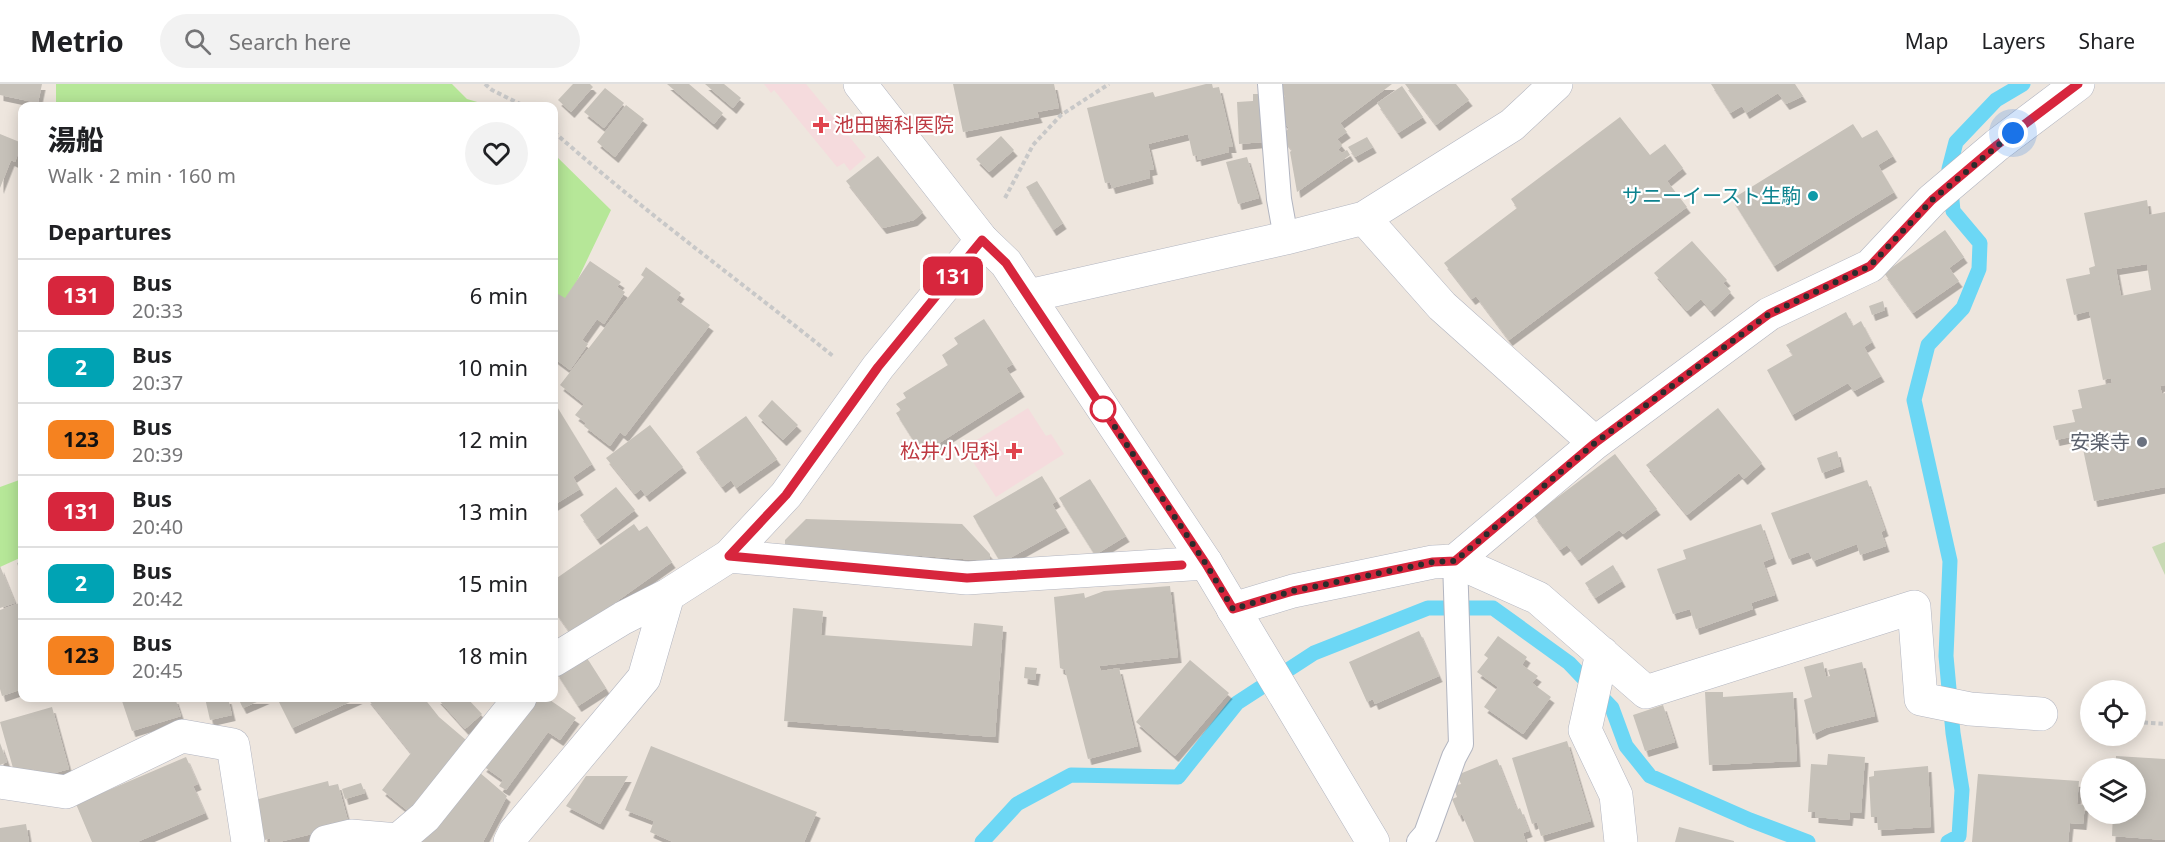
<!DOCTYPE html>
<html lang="en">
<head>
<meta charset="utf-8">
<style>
	:root { --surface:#fff; --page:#f2f2f2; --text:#202124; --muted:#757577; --line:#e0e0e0 }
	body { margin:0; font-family:"Noto Sans","Noto Sans JP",sans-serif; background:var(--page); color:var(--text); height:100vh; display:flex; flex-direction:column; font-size:22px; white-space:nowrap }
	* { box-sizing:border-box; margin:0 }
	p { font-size:20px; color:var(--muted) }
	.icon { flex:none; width:33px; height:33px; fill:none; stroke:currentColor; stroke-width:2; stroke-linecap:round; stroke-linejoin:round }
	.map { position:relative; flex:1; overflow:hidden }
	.details { position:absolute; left:18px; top:18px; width:540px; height:600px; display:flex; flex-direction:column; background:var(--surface); border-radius:12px; box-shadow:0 3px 15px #0003 }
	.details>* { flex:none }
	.badge { padding:0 12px; border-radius:9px; font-size:21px; line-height:39px }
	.buttons { position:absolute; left:2080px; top:596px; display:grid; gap:12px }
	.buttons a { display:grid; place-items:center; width:66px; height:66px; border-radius:50%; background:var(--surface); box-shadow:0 3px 15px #0003; font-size:30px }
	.you { position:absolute; width:30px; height:30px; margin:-15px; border:4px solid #fff; border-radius:50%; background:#1a73e8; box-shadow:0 0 0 9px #1a73e833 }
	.map>.badge { position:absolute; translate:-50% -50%; box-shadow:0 0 0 3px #fff }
	h2 { padding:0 30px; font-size:22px; line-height:54px }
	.round { display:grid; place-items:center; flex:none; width:63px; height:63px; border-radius:32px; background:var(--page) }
	.head { display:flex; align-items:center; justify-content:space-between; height:102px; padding:0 30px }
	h1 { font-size:28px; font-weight:800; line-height:45px }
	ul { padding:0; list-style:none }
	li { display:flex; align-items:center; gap:18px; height:72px; padding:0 30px; border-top:2px solid var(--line) }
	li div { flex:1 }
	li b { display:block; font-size:22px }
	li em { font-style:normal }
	li .badge { min-width:66px; font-weight:700; text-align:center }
	header { display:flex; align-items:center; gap:36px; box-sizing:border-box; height:84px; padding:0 30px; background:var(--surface); border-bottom:2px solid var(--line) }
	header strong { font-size:28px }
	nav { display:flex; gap:33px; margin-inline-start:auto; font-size:21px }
	.search { width:420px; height:54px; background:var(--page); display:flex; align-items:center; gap:15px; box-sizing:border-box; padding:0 21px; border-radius:33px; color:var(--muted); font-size:22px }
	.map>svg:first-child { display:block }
	.medical { fill:#f5dbdd }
	.green { fill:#b6e798 }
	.cemetery { fill:#c8d9b4 }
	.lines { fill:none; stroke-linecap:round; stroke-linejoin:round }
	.stream { stroke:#6cd7f5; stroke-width:15 }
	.building { fill:#c6c1b9; fill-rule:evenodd; filter:url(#shadow) }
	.service-casing { stroke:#b2b5c0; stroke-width:26 }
	.minor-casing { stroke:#b2b5c0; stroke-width:34 }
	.tertiary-casing { stroke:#b2b5c0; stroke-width:34 }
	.path { stroke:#c8c8c8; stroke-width:4; stroke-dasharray:4.5 3; stroke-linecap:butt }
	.service { stroke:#fff; stroke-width:24 }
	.minor { stroke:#fff; stroke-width:33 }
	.tertiary { stroke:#fff; stroke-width:33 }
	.line-casing { stroke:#fff; stroke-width:14 }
	.line { stroke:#d7263d; stroke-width:9 }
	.walk { stroke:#2c2c2c; stroke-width:6; stroke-dasharray:0 10.8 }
	.health-dot { fill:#e0444e; stroke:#fff; stroke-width:2 }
	.culture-dot { fill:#0f9aa8; stroke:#fff; stroke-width:2 }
	.stop-dot { fill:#fff; stroke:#d7263d; stroke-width:3 }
	.worship-dot { fill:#6b7280; stroke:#fff; stroke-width:2 }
	.labels { text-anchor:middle; stroke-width:4.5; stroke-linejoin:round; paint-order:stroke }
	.health-label { font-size:20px; fill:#be3a42; stroke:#fff; text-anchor:start }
	.culture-label { font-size:20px; fill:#0d838f; stroke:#fff; text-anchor:end }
	.worship-label { font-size:20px; fill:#5b616d; stroke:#fff; text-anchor:end }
</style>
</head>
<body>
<header>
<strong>Metrio</strong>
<div class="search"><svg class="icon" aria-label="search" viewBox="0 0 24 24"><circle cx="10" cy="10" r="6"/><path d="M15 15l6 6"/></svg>Search here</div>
<nav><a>Map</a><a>Layers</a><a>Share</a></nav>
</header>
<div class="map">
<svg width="2165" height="758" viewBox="0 0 2165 758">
	<defs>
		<filter id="shadow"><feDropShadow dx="3.5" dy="6" stdDeviation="0" flood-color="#0004"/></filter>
	</defs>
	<rect width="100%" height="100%" fill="#eee6de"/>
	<path class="medical" d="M 764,0 L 806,0 L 866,73 L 850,87 L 844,79 L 837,83 L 774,6 L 771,9 Z
		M 1028,324 L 1046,352 L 1051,350 L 1064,370 L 996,413 L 964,364 Z"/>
	<path class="green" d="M 56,0 L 452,0 L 467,15 L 491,22 L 56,22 Z
		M 554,70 L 611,126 L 554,245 Z
		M 22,395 L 22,473 L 0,483 L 0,403 Z"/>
	<path class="cemetery" d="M 2165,458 L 2165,491 L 2152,463 Z"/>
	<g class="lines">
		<path class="stream" d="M 982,758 L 1017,720 L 1071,691 L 1178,693 L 1237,619 L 1314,569 L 1428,524 L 1493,524 L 1569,579 L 1612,624 L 1626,662 L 1650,692 L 1750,736 L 1808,758
			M 1948,758 L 1959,752 L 1962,706 L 1953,649 L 1946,572 L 1950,477 L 1914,316 L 1928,261 L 1963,224 L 1979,185 L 1980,159 L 1953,127 L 1949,85 L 1956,58 L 1996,16 L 2023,0"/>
	</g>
	<path class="building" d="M 0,0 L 42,0 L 38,19 L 0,11 Z
		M 573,0 L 590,0 L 593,3 L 571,28 L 558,16 Z
		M 667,0 L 689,0 L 723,29 L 714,40 Z
		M 705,0 L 724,0 L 741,14 L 733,24 Z
		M 953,0 L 1054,0 L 1059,24 L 1037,28 L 1039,33 L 963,48 Z
		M 1206,0 L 1212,0 L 1213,4 L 1219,3 L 1233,63 L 1228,63 L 1229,68 L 1198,76 L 1197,71 L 1193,72 L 1188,50 L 1148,60 L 1154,85 L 1149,86 L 1150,94 L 1112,104 L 1110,98 L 1105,99 L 1087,24 L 1153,8 L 1155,13 Z
		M 1278,0 L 1392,0 L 1340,39 L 1347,48 L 1337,55 L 1342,61 L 1338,66 L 1342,69 L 1347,66 L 1350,71 L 1297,108 L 1290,68 L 1292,66 L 1281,52 L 1289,44 L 1279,33 L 1285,29 L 1277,17 L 1285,12 L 1277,1 Z
		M 1405,0 L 1456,0 L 1469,16 L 1436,41 Z
		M 1711,0 L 1795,0 L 1803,12 L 1786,20 L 1778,9 L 1746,29 L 1742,22 L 1730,29 Z
		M 1402,2 L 1423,33 L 1398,49 L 1377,19 Z
		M 605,4 L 624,19 L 604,44 L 584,28 Z
		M 1253,10 L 1261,10 L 1263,58 L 1239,60 L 1237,18 L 1253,17 Z
		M 626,21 L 644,35 L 615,73 L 597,58 Z
		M 1620,33 L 1650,71 L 1665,60 L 1683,84 L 1667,97 L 1687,123 L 1509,256 L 1476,212 L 1472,215 L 1444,179 L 1517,124 L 1511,115 Z
		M 1853,40 L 1862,54 L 1877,46 L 1893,72 L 1878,81 L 1894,108 L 1774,182 L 1732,115 Z
		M 0,50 L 22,59 L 15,78 L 11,76 L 0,104 Z
		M 1001,52 L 1014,66 L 989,88 L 976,75 Z
		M 1367,53 L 1373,63 L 1355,73 L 1348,63 Z
		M 878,72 L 923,128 L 914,136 L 883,144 L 846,97 Z
		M 1247,73 L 1259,114 L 1238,120 L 1226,78 Z
		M 1037,97 L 1063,139 L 1053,146 L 1026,103 Z
		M 2147,116 L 2149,131 L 2165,128 L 2165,301 L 2160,302 L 2162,310 L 2165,309 L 2165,403 L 2094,417 L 2080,351 L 2056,356 L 2053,342 L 2075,338 L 2072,326 L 2082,324 L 2078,306 L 2112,299 L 2111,294 L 2103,296 L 2089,227 L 2074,231 L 2066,195 L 2090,190 L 2089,184 L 2095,182 L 2084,129 ZM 2147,180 L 2151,206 L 2121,212 L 2116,185 Z
		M 1945,146 L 1964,173 L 1949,184 L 1959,197 L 1913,229 L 1884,189 Z
		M 1692,157 L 1727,196 L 1723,199 L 1731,208 L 1711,227 L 1701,215 L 1687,227 L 1654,189 Z
		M 590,177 L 621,198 L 617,203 L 625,208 L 604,240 L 597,235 L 582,256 L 588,260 L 570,286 L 554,274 L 554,217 L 558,210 L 565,214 Z
		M 646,183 L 681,209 L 676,216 L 710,241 L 625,352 L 620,348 L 610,362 L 584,342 L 586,339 L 575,331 L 584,320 L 560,301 L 644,193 L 641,191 Z
		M 1883,217 L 1885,226 L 1872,231 L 1869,222 Z
		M 1846,228 L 1853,242 L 1861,237 L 1872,258 L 1864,263 L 1881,292 L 1854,307 L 1848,299 L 1792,331 L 1767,286 L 1793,271 L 1786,261 Z
		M 984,235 L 1013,280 L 1006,284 L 1021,307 L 922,370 L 896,329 L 901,326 L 896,320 L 906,314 L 903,309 L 948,281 L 942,271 L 958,260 L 954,254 Z
		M 772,316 L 798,341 L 783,356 L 758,332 Z
		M 554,318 L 592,380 L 573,393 L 580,405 L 554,421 Z
		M 1718,324 L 1762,379 L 1744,395 L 1739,389 L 1687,431 L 1646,381 Z
		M 746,332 L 777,375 L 736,404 L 731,396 L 722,403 L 696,368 Z
		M 650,341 L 683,383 L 646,412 L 641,405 L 635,410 L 606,374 Z
		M 1837,367 L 1841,382 L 1822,389 L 1817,374 Z
		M 1615,370 L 1657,425 L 1623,450 L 1619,446 L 1578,476 L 1567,461 L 1560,466 L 1534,431 Z
		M 1042,392 L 1057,417 L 1052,420 L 1066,443 L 1001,479 L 973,432 Z
		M 1090,395 L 1126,452 L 1095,471 L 1059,414 Z
		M 1867,396 L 1885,446 L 1881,448 L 1886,462 L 1860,471 L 1857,460 L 1813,477 L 1809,468 L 1789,475 L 1771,429 Z
		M 616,403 L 635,426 L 597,455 L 580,431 Z
		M 806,435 L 962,440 L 990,470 L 990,477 L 785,462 L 785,456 Z
		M 634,440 L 639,447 L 647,442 L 672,478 L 571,550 L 554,526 L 554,496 Z
		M 1761,440 L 1773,474 L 1763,478 L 1775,511 L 1751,519 L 1753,525 L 1696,545 L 1690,525 L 1673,530 L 1657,485 L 1686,475 L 1683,466 Z
		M 22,477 L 22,494 L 17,479 Z
		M 1613,481 L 1622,497 L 1595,514 L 1585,499 Z
		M 0,482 L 15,519 L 0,524 Z
		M 1170,502 L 1178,573 L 1099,582 L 1101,587 L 1119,584 L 1138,662 L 1088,675 L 1065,586 L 1060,584 L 1054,513 L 1084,509 L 1085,514 L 1104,507 Z
		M 22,518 L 22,605 L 2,612 L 0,605 L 0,526 Z
		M 793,524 L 823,527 L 821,551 L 972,562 L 974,539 L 1003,542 L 995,653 L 784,637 Z
		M 1419,547 L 1439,592 L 1375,620 L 1373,615 L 1367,618 L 1349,578 Z
		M 1498,552 L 1527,573 L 1522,581 L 1538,592 L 1532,599 L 1551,613 L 1523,650 L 1484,623 L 1498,603 L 1477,588 L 1488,574 L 1484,571 Z
		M 585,571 L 606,604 L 578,622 L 556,588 Z
		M 1190,576 L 1229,609 L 1175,672 L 1136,638 Z
		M 1823,578 L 1826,593 L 1830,592 L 1828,586 L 1862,578 L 1875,632 L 1826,644 L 1813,650 L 1804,616 L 1812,613 L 1804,583 Z
		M 1025,583 L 1037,584 L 1035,596 L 1024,594 Z
		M 1705,608 L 1723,608 L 1723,613 L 1793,608 L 1797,677 L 1709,681 Z
		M 121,614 L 175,614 L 181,632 L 132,647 Z
		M 205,614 L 228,614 L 232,631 L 210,636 Z
		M 238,614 L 266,614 L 243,624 Z
		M 277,614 L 359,614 L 292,644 Z
		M 367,614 L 424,614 L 439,633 L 466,656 L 408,727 L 382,706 L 411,669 Z
		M 437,614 L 467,614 L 482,630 L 465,645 Z
		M 532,614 L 547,614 L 576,634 L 560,656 L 548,648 L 506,706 L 499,702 L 503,696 L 483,682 Z
		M 1663,621 L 1675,658 L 1645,667 L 1633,631 Z
		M 52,623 L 69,685 L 37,694 L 35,685 L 15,691 L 0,638 Z
		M 1567,657 L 1591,737 L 1541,752 L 1537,738 L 1532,740 L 1512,674 Z
		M 0,659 L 7,678 L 0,681 Z
		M 651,662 L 817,728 L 804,758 L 673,758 L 650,748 L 654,737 L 625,726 Z
		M 1828,670 L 1865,673 L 1861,729 L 1850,728 L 1849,736 L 1815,733 L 1815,728 L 1808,728 L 1811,680 L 1827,681 Z
		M 2116,672 L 2165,675 L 2165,756 L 2112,752 L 2113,729 L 2136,729 L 2136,684 L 2116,684 Z
		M 186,673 L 198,700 L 193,702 L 205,729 L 137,758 L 92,758 L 76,720 Z
		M 1497,675 L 1517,726 L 1520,724 L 1529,747 L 1523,749 L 1526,758 L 1474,758 L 1462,730 L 1459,732 L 1452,715 L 1457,713 L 1453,702 L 1461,700 L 1457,691 Z
		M 1928,682 L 1931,743 L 1878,746 L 1877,733 L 1871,733 L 1869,693 L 1874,692 L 1874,687 Z
		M 479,688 L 507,712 L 483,758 L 418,758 Z
		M 1978,690 L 2079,697 L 2077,720 L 2085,721 L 2083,740 L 2070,739 L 2068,758 L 1972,758 Z
		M 586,692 L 628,692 L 600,740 L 566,722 Z
		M 328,697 L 329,702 L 338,700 L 348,737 L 345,742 L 279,758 L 271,758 L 270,754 L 265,756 L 255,716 Z
		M 361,699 L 365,709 L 345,715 L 342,705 Z
		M 26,740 L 29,758 L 0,758 L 0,744 Z
		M 1679,743 L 1734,757 L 1734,758 L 1675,758 Z"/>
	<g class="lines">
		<defs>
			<path id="service" d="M 1270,0 L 1279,115 L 1286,154
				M 1419,758 L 1426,750 L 1454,673 L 1461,660 L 1455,477"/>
			<path id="minor" d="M 1364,134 L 1442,222 L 1595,359
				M 1028,212 L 1286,154 L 1364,134 L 1512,41 L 1556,0
				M 729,472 L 967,494 L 1206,479
				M 1455,477 L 1538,514 L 1646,608 L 1914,523 L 1921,615 L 1970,625 L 2041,630
				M 1233,525 L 1293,507 L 1433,478 L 1455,477 L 1595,359 L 1769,230 L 1870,182 L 1932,116 L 1997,61 L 2078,0
				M 1602,569 L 1585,646 L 1616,711 L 1621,758
				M 554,576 L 623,534 L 668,511
				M 0,698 L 66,708 L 182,652 L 233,661 L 248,758
				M 326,758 L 351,752 L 398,756 L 425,733 L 520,614
				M 510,758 L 515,748 L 644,594 L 668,511 L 729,472 L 786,411 L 878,283 L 982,156"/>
			<path id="tertiary" d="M 860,0 L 982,156 L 1006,179 L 1206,479 L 1373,758"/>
		</defs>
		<use href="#service" class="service-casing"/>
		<use href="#minor" class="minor-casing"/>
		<use href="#tertiary" class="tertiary-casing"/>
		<path class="path" d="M 485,0 L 492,6 L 524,22
			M 554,48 C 643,127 740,197 833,272
			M 1005,114 L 1033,61 L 1061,31 L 1109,0
			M 2136,638 L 2165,640"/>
		<use href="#service" class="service"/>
		<use href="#minor" class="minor"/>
		<use href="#tertiary" class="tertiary"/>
	</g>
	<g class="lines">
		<defs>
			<path id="line" d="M 1182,481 L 967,494 L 729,472 L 786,411 L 878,283 L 982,156 L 1006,179 L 1206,480 L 1233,525 L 1293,507 L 1433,478 L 1455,477 L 1595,359 L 1769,230 L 1870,182 L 1932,116 L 1997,61 L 2078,0"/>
		</defs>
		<use href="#line" class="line-casing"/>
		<use href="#line" class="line"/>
		<path class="walk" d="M 1103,325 L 1206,480 L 1233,525 L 1293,507 L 1433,478 L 1455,477 L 1595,359 L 1769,230 L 1870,182 L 1932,116 L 2013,49"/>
	</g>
	<g class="health-dot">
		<path d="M818 32h6v6h6v6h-6v6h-6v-6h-6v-6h6z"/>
		<path d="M1011 358h6v6h6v6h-6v6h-6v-6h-6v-6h6z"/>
	</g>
	<circle class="culture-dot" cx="1813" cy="112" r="6"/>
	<circle class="stop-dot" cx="1103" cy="325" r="12"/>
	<circle class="worship-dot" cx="2142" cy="358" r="6"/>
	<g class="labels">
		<g class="health-label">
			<text x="834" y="48">池田歯科医院</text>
			<text x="1000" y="374" text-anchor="end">松井小児科</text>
		</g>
		<g class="culture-label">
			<text x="1801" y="119">サニーイースト生駒</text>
		</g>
		<g class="worship-label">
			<text x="2130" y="365">安楽寺</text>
		</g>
	</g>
</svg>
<div class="buttons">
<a><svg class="icon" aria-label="locate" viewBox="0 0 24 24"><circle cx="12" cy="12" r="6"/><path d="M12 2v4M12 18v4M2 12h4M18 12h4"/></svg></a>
<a><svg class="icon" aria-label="layers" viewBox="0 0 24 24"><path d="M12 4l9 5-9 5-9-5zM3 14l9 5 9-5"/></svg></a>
</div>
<div class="you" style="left:2013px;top:49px"></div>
<b class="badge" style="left:953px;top:192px;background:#d7263d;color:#fff">131</b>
<section class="details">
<div class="head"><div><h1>湯船</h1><p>Walk · 2 min · 160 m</p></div><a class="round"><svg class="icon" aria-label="heart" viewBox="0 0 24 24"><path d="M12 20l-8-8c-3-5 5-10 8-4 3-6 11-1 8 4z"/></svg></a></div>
<h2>Departures</h2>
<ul>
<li><span class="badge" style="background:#d7263d;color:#fff">131</span><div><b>Bus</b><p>20:33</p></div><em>6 min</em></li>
<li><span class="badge" style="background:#00a3b4;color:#fff">2</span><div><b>Bus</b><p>20:37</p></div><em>10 min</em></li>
<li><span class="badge" style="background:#f58220;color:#111">123</span><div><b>Bus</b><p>20:39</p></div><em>12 min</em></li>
<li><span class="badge" style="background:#d7263d;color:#fff">131</span><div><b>Bus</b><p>20:40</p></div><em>13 min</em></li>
<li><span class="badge" style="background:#00a3b4;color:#fff">2</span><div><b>Bus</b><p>20:42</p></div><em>15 min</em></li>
<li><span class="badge" style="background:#f58220;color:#111">123</span><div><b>Bus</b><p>20:45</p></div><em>18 min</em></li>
</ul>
</section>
</div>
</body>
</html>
